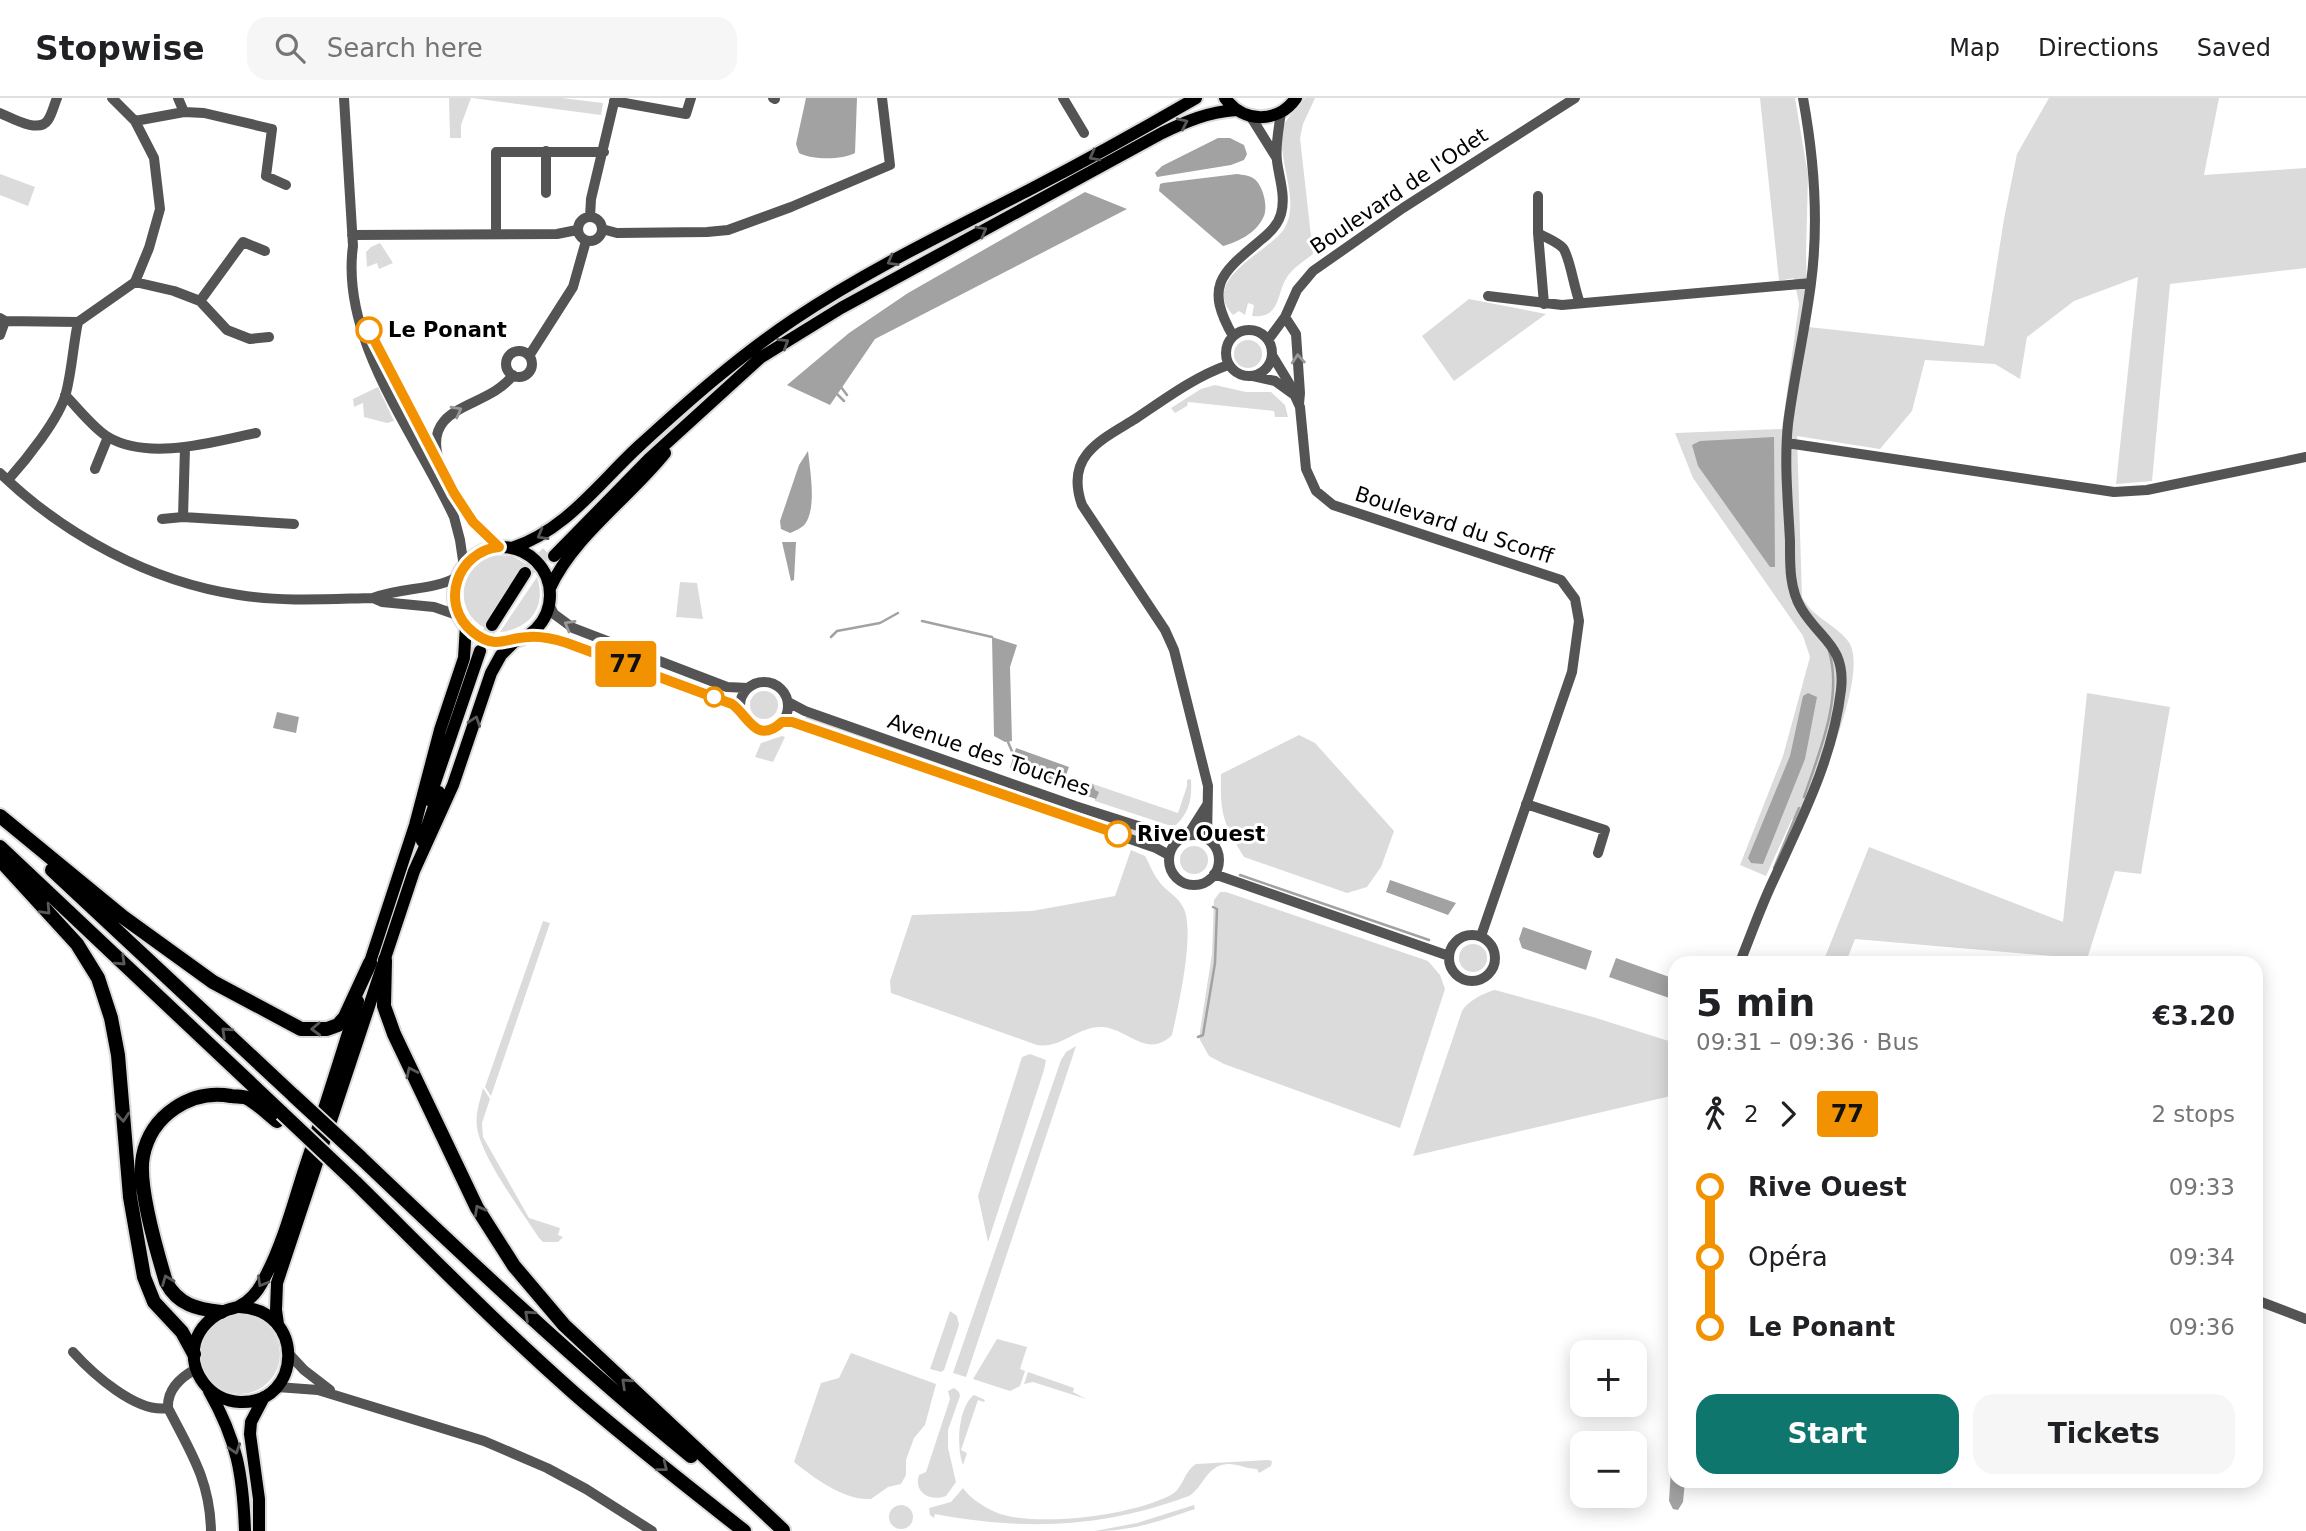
<!DOCTYPE html>
<html lang="en">
<head>
<meta charset="utf-8">
<style>
	:root { --surface:#fff; --page:#f6f6f6; --text:#202124; --muted:#757577; --line:#e0e0e0; --accent:#0f766e }
	body { margin:0; font-family:"DejaVu Sans",sans-serif; background:var(--page); color:var(--text); height:100vh; display:flex; flex-direction:column; font-size:26px; white-space:nowrap }
	* { box-sizing:border-box; margin:0 }
	p { font-size:23px; color:var(--muted) }
	.icon { flex:none; width:38px; height:38px; fill:none; stroke:currentColor; stroke-width:2; stroke-linecap:round; stroke-linejoin:round }
	.map { position:relative; flex:1; overflow:hidden }
	.sheet { position:absolute; left:1668px; top:858px; width:595px; height:532px; display:flex; flex-direction:column; background:var(--surface); border-radius:21px; box-shadow:0 4px 18px #0003 }
	.sheet>* { flex:none }
	.badge { padding:0 14px; border-radius:5px; font-size:24px; line-height:46px }
	.fabs { position:absolute; left:1570px; top:1242px; display:grid; gap:14px }
	.fabs a { display:grid; place-items:center; width:77px; height:77px; border-radius:14px; background:var(--surface); box-shadow:0 4px 18px #0003; font-size:35px }
	.map>.badge { position:absolute; translate:-50% -50%; box-shadow:0 0 0 4px #fff }
	.legs { display:flex; align-items:center; gap:10px; height:77px; padding:0 28px; font-size:23px }
	.legs p { margin-inline-start:auto }
	.overview { display:flex; align-items:center; justify-content:space-between; height:119px; padding:0 28px }
	h1 { font-size:38px; font-weight:800; line-height:52px }
	.cta { display:flex; gap:14px; margin-top:auto; padding:14px 28px }
	.cta a { flex:1; height:80px; border-radius:21px; background:var(--accent); color:#fff; font-size:28px; font-weight:800; line-height:80px; text-align:center }
	.cta a+a { background:var(--page); color:var(--text) }
	ul { padding:0 28px; list-style:none }
	li { display:flex; align-items:center; gap:24px; height:70px; font-size:26px }
	li i { display:grid; place-items:center; width:10px; height:100%; margin:0 9px; background:currentColor }
	li i::after { content:''; width:18px; height:18px; margin:-9px; border:5px solid; border-radius:50%; background:var(--surface) }
	li p { margin-inline-start:auto }
	li:first-child i { background:linear-gradient(#0000 50%,currentColor 0) }
	li:last-child i { background:linear-gradient(currentColor 50%,#0000 0) }
	header { display:flex; align-items:center; gap:42px; box-sizing:border-box; height:98px; padding:0 35px; background:var(--surface); border-bottom:2px solid var(--line) }
	header strong { font-size:33px }
	nav { display:flex; gap:38px; margin-inline-start:auto; font-size:24px }
	.search { width:490px; height:63px; background:var(--page); display:flex; align-items:center; gap:18px; box-sizing:border-box; padding:0 24px; border-radius:21px; color:var(--muted); font-size:26px }
	.map>svg:first-child { display:block }
	.green { fill:#dbdbdb }
	.water { fill:#a2a2a2 }
	.lines { fill:none; stroke-linecap:round; stroke-linejoin:round }
	.stream { stroke:#a2a2a2; stroke-width:2.5 }
	.major-tunnel { stroke:#d9d9d9; stroke-width:12; stroke-dasharray:12 6; stroke-linecap:butt }
	.major-casing { stroke:#dbdbdb; stroke-width:16 }
	.highway-casing { stroke:#dbdbdb; stroke-width:18 }
	.minor { stroke:#545454; stroke-width:10 }
	.major { stroke:#000; stroke-width:12 }
	.highway { stroke:#000; stroke-width:14 }
	.highway-bridge-casing { stroke:#dbdbdb; stroke-width:18; stroke-linecap:butt }
	.highway-bridge { stroke:#000; stroke-width:14 }
	.oneway { stroke:#595959 }
	.oneway2 { stroke:#989898 }
	.line-1-casing { stroke:#fff; stroke-width:16 }
	.line-1 { stroke:#f39200; stroke-width:10 }
	.stop-1-dot { fill:#fff; stroke:#f39200; stroke-width:3.5 }
	.labels { text-anchor:middle; stroke-width:6; stroke-linejoin:round; paint-order:stroke }
	.street-label { font-size:21px; fill:#000; stroke:#fff }
	.stop-label { font-size:21px; font-weight:bold; fill:#000; stroke:#fff; text-anchor:start }
</style>
</head>
<body>
<header>
<strong>Stopwise</strong>
<div class="search"><svg class="icon" aria-label="search" viewBox="0 0 24 24"><circle cx="10" cy="10" r="6"/><path d="M15 15l6 6"/></svg>Search here</div>
<nav><a>Map</a><a>Directions</a><a>Saved</a></nav>
</header>
<div class="map">
<svg width="2306" height="1433" viewBox="0 0 2306 1433">
	<rect width="100%" height="100%" fill="#fff"/>
	<path class="green" d="M 449,0 L 471,0 L 461,27 L 461,40 L 450,40 Z
		M 472,0 L 562,0 L 603,5 L 601,17 Z
		M 1305,0 L 1315,0 L 1303,26 L 1300,40 L 1313,156 C 1304,163 1293,170 1287,179 C 1276,196 1281,221 1252,218 L 1254,207 L 1248,205 L 1245,217 L 1239,213 L 1233,217 C 1199,181 1269,154 1284,131 C 1303,101 1272,55 1285,25 C 1288,18 1300,9 1305,0 Z
		M 1760,0 L 1795,0 L 1808,77 L 1806,156 L 1808,229 L 1984,248 L 2004,121 L 2017,56 L 2049,0 L 2219,0 L 2204,77 L 2306,70 L 2306,170 L 2170,186 L 2152,383 L 2116,386 L 2138,179 L 2074,203 L 2027,239 L 2020,281 L 1995,266 L 1925,262 L 1912,313 L 1880,351 L 1797,338 L 1802,499 C 1814,521 1834,525 1848,543 C 1871,572 1817,693 1803,726 L 1792,721 L 1766,778 L 1740,767 L 1783,658 L 1810,559 L 1803,538 L 1693,380 L 1675,335 L 1782,331 L 1799,206 L 1794,180 L 1779,183 Z
		M 0,76 L 35,89 L 28,108 L 0,97 Z
		M 380,145 L 393,165 L 379,171 L 377,165 L 367,169 L 366,154 L 371,149 Z
		M 1469,201 L 1546,216 L 1454,283 L 1422,238 Z
		M1234 256a14 14 0 1 1 28 0a14 14 0 1 1-28 0Z
		M 1215,287 L 1246,294 L 1271,294 L 1285,307 L 1288,319 L 1275,319 L 1274,313 L 1188,304 L 1187,308 L 1175,315 L 1171,310 L 1201,291 Z
		M 378,289 L 394,323 L 387,325 L 364,319 L 363,305 L 354,309 L 353,301 Z
		M 495,457 L 512,458 L 528,467 L 507,491 L 485,530 C 452,512 459,467 495,457 Z
		M 537,479 C 547,508 530,531 500,534 Z
		M 680,484 L 697,485 L 703,521 L 676,519 Z
		M750 607a14 14 0 1 1 28 0a14 14 0 1 1-28 0Z
		M 2087,595 L 2170,609 L 2141,776 L 2115,773 L 2087,861 L 1855,841 L 1846,864 L 1823,864 L 1869,749 L 2063,824 Z
		M 806,618 L 1157,740 L 1155,745 L 804,623 Z
		M 1299,637 L 1315,645 L 1394,733 L 1381,769 L 1367,789 L 1347,795 L 1244,759 C 1223,724 1220,717 1221,676 Z
		M 782,638 L 785,639 L 773,664 L 755,659 L 761,645 Z
		M 1191,681 C 1192,700 1190,714 1176,727 L 1168,727 L 1095,703 L 1093,686 L 1178,715 L 1187,688 L 1187,682 Z
		M1180 762a14 14 0 1 1 28 0a14 14 0 1 1-28 0Z
		M 1131,752 L 1145,758 C 1150,767 1154,778 1161,786 C 1168,794 1178,799 1183,809 C 1196,832 1178,910 1172,937 C 1147,961 1130,932 1103,929 C 1078,927 1062,951 1037,947 L 891,895 L 890,883 L 912,817 L 1032,813 L 1115,798 Z
		M 1220,794 L 1226,794 L 1428,863 L 1440,877 L 1445,891 L 1400,1030 L 1224,966 L 1209,958 L 1200,942 L 1200,933 L 1212,856 L 1214,802 Z
		M 543,823 L 550,825 L 491,998 L 485,989 Z
		M1459 860a14 14 0 1 1 28 0a14 14 0 1 1-28 0Z
		M 1495,892 L 1593,919 L 1675,945 L 1675,997 L 1413,1058 L 1462,913 C 1468,903 1483,895 1495,892 Z
		M 1076,948 L 966,1279 L 953,1275 L 1061,962 L 1066,954 Z
		M 1030,956 L 1046,962 L 1044,972 L 988,1144 L 978,1098 L 1022,959 Z
		M 483,990 L 490,1001 L 482,1025 L 483,1039 L 529,1120 L 560,1130 L 558,1137 L 563,1139 L 558,1144 L 543,1144 L 539,1140 C 522,1114 480,1057 477,1029 C 475,1016 480,1003 483,990 Z
		M 950,1213 L 957,1218 L 959,1227 L 944,1272 L 941,1274 L 930,1271 Z
		M200 1256a40 40 0 1 1 80 0a40 40 0 1 1-80 0Z
		M 997,1241 L 1027,1249 L 1020,1271 L 1025,1273 L 1020,1288 L 1010,1293 L 973,1281 Z
		M 851,1255 L 936,1286 L 925,1327 L 914,1340 L 906,1362 L 906,1377 L 901,1386 L 888,1389 L 871,1401 C 845,1403 814,1380 794,1364 L 821,1285 L 839,1280 Z
		M 1028,1274 L 1074,1290 L 1073,1294 L 1086,1301 L 1033,1284 L 1024,1286 Z
		M 954,1290 L 959,1294 L 960,1298 L 948,1332 L 948,1350 L 956,1384 L 946,1398 C 931,1404 913,1395 919,1377 L 926,1374 L 950,1301 L 948,1293 Z
		M 974,1297 L 985,1302 L 984,1304 L 978,1302 L 961,1352 L 967,1355 L 963,1367 C 956,1349 958,1309 974,1297 Z
		M 1268,1362 L 1272,1363 L 1271,1368 L 1259,1375 L 1257,1371 C 1247,1371 1238,1366 1228,1366 C 1206,1367 1204,1389 1189,1398 C 1102,1430 1026,1433 935,1416 L 934,1420 L 930,1417 L 929,1410 L 951,1404 L 963,1390 C 972,1403 993,1415 1008,1418 C 1051,1427 1130,1417 1169,1398 C 1184,1391 1183,1374 1196,1366 Z
		M 1194,1407 L 1195,1411 C 1159,1423 1134,1433 1095,1433 L 1137,1425 Z
		M889 1419a12 12 0 1 1 24 0a12 12 0 1 1-24 0Z"/>
	<path class="water" d="M 806,0 L 857,0 L 855,55 C 842,62 812,62 799,55 L 796,46 Z
		M 1218,40 L 1230,40 L 1244,47 L 1247,56 L 1244,62 L 1231,67 L 1157,79 L 1155,75 L 1162,68 Z
		M 1237,76 C 1243,77 1248,77 1253,80 C 1263,86 1269,110 1263,120 C 1256,135 1238,144 1223,148 L 1159,93 L 1160,86 L 1163,85 Z
		M 1085,94 L 1127,111 L 875,241 L 830,307 L 787,287 L 849,235 L 908,195 Z
		M 1774,339 L 1775,469 L 1770,469 L 1698,368 L 1692,347 L 1700,343 Z
		M 808,353 C 810,372 817,410 805,426 C 802,430 795,433 790,435 L 781,431 L 780,423 L 799,367 Z
		M 782,444 L 796,444 L 794,482 L 791,483 Z
		M 992,539 L 1017,547 L 1010,569 L 1012,643 L 1005,644 L 994,638 Z
		M 1808,595 L 1817,599 L 1805,661 L 1763,766 L 1751,765 L 1748,760 L 1790,658 L 1803,598 Z
		M 277,614 L 299,619 L 296,635 L 273,630 Z
		M 1016,650 L 1069,669 L 1062,688 L 1010,670 Z
		M 1075,681 L 1093,686 L 1095,692 L 1099,694 L 1096,701 L 1067,691 Z
		M 1390,782 L 1456,805 L 1448,817 L 1386,794 Z
		M 1523,829 L 1592,853 L 1586,872 L 1522,850 L 1519,841 Z
		M 1616,860 L 1675,881 L 1675,902 L 1609,879 Z
		M 1675,1352 L 1675,1382 L 1685,1383 L 1683,1404 L 1678,1412 L 1673,1411 L 1669,1403 L 1672,1356 Z"/>
	<g class="lines">
		<path class="stream" d="M 841,289 L 847,297
			M 837,296 L 844,303
			M 922,523 L 992,539
			M 831,539 L 837,533 L 880,525 L 898,515
			M 1008,644 L 1014,658
			M 1804,699 C 1819,655 1843,600 1829,553
			M 1774,770 L 1799,710
			M 1240,777 L 1429,842
			M 1198,939 L 1203,937 L 1215,865 L 1217,811 L 1213,809"/>
		<path class="major-tunnel" d="M 525,475 L 549,453
			M 480,553 L 492,527"/>
		<defs>
			<path id="major" d="M 1225,0 C 1243,25 1278,26 1296,0
				M454 497a48 48 0 1 1 96 0a48 48 0 1 1-96 0Z
				M 512,450 C 566,432 598,386 638,349 C 687,304 738,259 793,222 C 868,172 949,133 1029,92 C 1085,63 1141,32 1196,0
				M 554,458 L 649,361 L 760,260 L 841,210 L 1162,35 C 1187,23 1208,14 1236,12
				M 550,490 C 573,439 630,399 665,355
				M 492,527 L 525,475
				M 429,702 L 480,553
				M 422,743 L 439,694
				M 367,873 L 415,727 L 440,632 L 464,560 L 466,527
				M 239,1209 C 306,1211 303,1306 240,1304 C 210,1303 188,1274 195,1245 C 199,1230 212,1217 227,1212 C 232,1210 237,1210 241,1207 C 252,1201 260,1190 265,1179 C 282,1147 292,1110 303,1075 C 322,1018 340,961 358,903
				M 278,1226 L 276,1212 L 277,1185 L 414,773 L 453,687 L 491,575 L 501,557 L 515,543
				M 209,1293 C 237,1342 243,1377 245,1433
				M 259,1433 L 259,1401 L 250,1336 L 251,1324 L 264,1299"/>
			<path id="highway" d="M 0,718 L 123,819 L 213,884 L 301,931 L 327,931 L 338,927 L 345,919 L 370,865
				M 0,749 L 282,1015
				M 0,762 L 77,846 L 98,880 L 111,920 L 118,957 L 130,1099 L 144,1179 L 154,1204 L 182,1234 L 194,1256
				M 52,772 L 294,998
				M 385,862 L 384,908 L 394,936 L 477,1110 L 514,1168 L 564,1227 L 783,1432
				M 360,1059 C 467,1161 576,1264 691,1358
				M 355,1084 C 427,1155 498,1228 574,1295 C 629,1343 687,1388 744,1433
				M 221,1214 C 197,1211 178,1207 166,1184 C 157,1154 137,1087 143,1058 C 151,1017 191,991 231,998 C 236,999 242,998 247,1000 C 257,1005 268,1016 277,1023"/>
		</defs>
		<use href="#major" class="major-casing"/>
		<use href="#highway" class="highway-casing"/>
		<path class="minor" d="M 178,0 L 184,14
			M 344,0 L 353,148 C 340,243 416,336 454,419 L 460,442 L 464,469
			M 773,0 L 775,1
			M 1063,0 L 1084,35
			M 614,3 L 686,16 L 691,0
			M 0,15 C 12,20 39,36 48,22 C 52,16 54,7 57,0
			M 1251,19 L 1276,59
			M 135,23 L 184,14 L 204,15 L 272,31 L 266,78 L 286,87
			M 546,53 L 546,95
			M 1538,98 L 1538,135 L 1544,206
			M578 131a12 12 0 1 1 24 0a12 12 0 1 1-24 0Z
			M 590,119 L 591,101 L 615,0
			M 602,131 L 617,135 L 707,134 L 728,132 L 791,109 L 890,67 L 882,0
			M 496,135 L 496,54 L 604,54
			M 1538,135 C 1546,140 1556,143 1563,150 C 1570,159 1574,191 1580,205
			M 352,137 L 557,136 L 577,132
			M 135,184 L 174,193 L 200,203 L 227,232 L 250,241 L 269,239
			M 1488,198 L 1562,207 L 1811,185
			M 200,203 L 243,144 L 265,153
			M 1285,219 L 1296,236 L 1300,295 L 1299,306
			M 0,220 L 5,223 L 78,224
			M 365,224 L 454,395 L 473,424 L 499,449
			M1226 255a23 23 0 1 1 46 0a23 23 0 1 1-46 0Z
			M 0,237 L 5,223
			M 1233,238 C 1203,186 1223,174 1262,141 C 1271,134 1278,127 1281,116 C 1286,98 1279,80 1277,63 C 1275,47 1279,30 1281,14
			M 1268,242 L 1285,219 L 1297,192 L 1313,173 L 1403,110 L 1575,0
			M506 266a13 13 0 1 1 26 0a13 13 0 1 1-26 0Z
			M 1272,257 L 1289,285 L 1300,309 L 1306,371 L 1316,393 L 1333,407 L 1561,482 L 1575,501 L 1579,523 L 1572,574 L 1481,838
			M 529,258 L 573,189 L 586,143
			M 1253,278 L 1275,283 L 1293,296
			M 65,297 C 77,309 94,331 108,339 C 149,363 213,344 256,335
			M 1787,345 L 2114,394 L 2147,392 L 2306,359
			M 438,359 C 424,305 488,311 513,277
			M 95,371 L 108,339
			M 0,375 C 64,437 151,484 239,497 C 283,504 328,501 373,500 C 401,489 431,493 458,479
			M 8,382 C 25,363 60,320 66,295 C 72,272 73,248 78,224 L 135,184 L 149,150 L 160,111 L 154,60 L 135,23 L 112,0
			M 183,419 L 294,426
			M 162,421 L 183,419 L 185,350
			M 373,500 L 382,504 L 434,509 L 460,518
			M 549,507 L 554,516 L 573,530 L 727,589 L 748,590
			M 525,539 L 540,539 L 567,545 L 722,602 L 740,612
			M740 608a24 24 0 1 1 48 0a24 24 0 1 1-48 0Z
			M 788,604 L 805,613 L 1075,708 L 1179,741
			M 782,624 L 792,624 L 1156,750 L 1169,757
			M 1526,706 L 1605,732 L 1598,755
			M 1188,737 L 1207,707
			M1169 762a25 25 0 1 1 50 0a25 25 0 1 1-50 0Z
			M 1207,741 L 1208,688 L 1174,552 L 1165,532 L 1082,407 C 1076,390 1075,371 1087,356 C 1099,341 1119,331 1135,321 C 1165,301 1194,279 1228,267
			M 1214,776 L 1449,858
			M1449 860a23 23 0 1 1 46 0a23 23 0 1 1-46 0Z
			M 1740,864 C 1751,837 1761,808 1774,781 C 1802,720 1833,660 1841,592 C 1846,548 1820,542 1801,510 C 1789,490 1790,465 1790,443 C 1788,404 1784,364 1788,326 C 1794,279 1805,232 1811,185 C 1819,124 1814,60 1803,0
			M 2256,1202 L 2306,1221
			M 73,1254 C 92,1275 137,1316 168,1310
			M 289,1256 L 304,1272 L 330,1292
			M 196,1271 C 181,1279 167,1291 168,1310 C 190,1353 210,1382 211,1433
			M 277,1289 L 318,1292 L 484,1343 L 547,1370 L 586,1391 L 652,1433"/>
		<use href="#major" class="major"/>
		<use href="#highway" class="highway"/>
		<defs>
			<path id="highway-bridge" d="M 294,998 L 360,1059
				M 282,1015 L 355,1084"/>
		</defs>
		<use href="#highway-bridge" class="highway-bridge-casing"/>
		<use href="#highway-bridge" class="highway-bridge"/>
	</g>
	<defs><path id="oneway-chevron" d="M-2-3.5L2.5 0L-2 3.5" fill="none" stroke-width="1.6" stroke-linecap="round" stroke-linejoin="round" transform="scale(1.75)"/></defs>
	<g class="oneway">
		<use href="#oneway-chevron" transform="translate(1183 25) rotate(-25)"/>
		<use href="#oneway-chevron" transform="translate(1094 58) rotate(152)"/>
		<use href="#oneway-chevron" transform="translate(982 133) rotate(-28)"/>
		<use href="#oneway-chevron" transform="translate(892 163) rotate(150)"/>
		<use href="#oneway-chevron" transform="translate(784 245) rotate(-32)"/>
		<use href="#oneway-chevron" transform="translate(542 437) rotate(150)"/>
		<use href="#oneway-chevron" transform="translate(475 623) rotate(-71)"/>
		<use href="#oneway-chevron" transform="translate(46 812) rotate(47)"/>
		<use href="#oneway-chevron" transform="translate(121 863) rotate(43)"/>
		<use href="#oneway-chevron" transform="translate(316 931) rotate(178)"/>
		<use href="#oneway-chevron" transform="translate(226 934) rotate(-137)"/>
		<use href="#oneway-chevron" transform="translate(411 974) rotate(-115)"/>
		<use href="#oneway-chevron" transform="translate(123 1019) rotate(85)"/>
		<use href="#oneway-chevron" transform="translate(479 1112) rotate(-119)"/>
		<use href="#oneway-chevron" transform="translate(167 1182) rotate(-112)"/>
		<use href="#oneway-chevron" transform="translate(262 1184) rotate(120)"/>
		<use href="#oneway-chevron" transform="translate(529 1217) rotate(-138)"/>
		<use href="#oneway-chevron" transform="translate(626 1285) rotate(-137)"/>
		<use href="#oneway-chevron" transform="translate(235 1351) rotate(72)"/>
		<use href="#oneway-chevron" transform="translate(663 1369) rotate(38)"/>
	</g>
	<g class="oneway2">
		<use href="#oneway-chevron" transform="translate(1298 261) rotate(-94)"/>
		<use href="#oneway-chevron" transform="translate(457 313) rotate(-28)"/>
		<use href="#oneway-chevron" transform="translate(569 527) rotate(-150)"/>
	</g>
	<g class="lines">
		<defs>
			<path id="line-1" d="M 369,232 L 454,395 L 473,424 L 499,449 C 458,453 438,506 473,534 C 496,553 507,539 529,539 C 542,538 554,541 567,545 L 732,606 C 748,617 756,648 782,624 L 792,624 L 1118,736"/>
		</defs>
		<use href="#line-1" class="line-1-casing"/>
		<use href="#line-1" class="line-1"/>
	</g>
	<g class="stop-1-dot">
		<circle cx="369" cy="232" r="12"/>
		<circle cx="714" cy="599" r="9"/>
		<circle cx="1118" cy="736" r="12"/>
	</g>
	<g class="labels">
		<g class="street-label">
			<text transform="translate(1399 93) rotate(-34)" y="7">Boulevard de l'Odet</text>
			<text transform="translate(1454 427) rotate(18)" y="7">Boulevard du Scorff</text>
			<text transform="translate(989 657) rotate(19)" y="7">Avenue des Touches</text>
		</g>
		<g class="stop-label">
			<text x="388" y="239">Le Ponant</text>
			<text x="1137" y="743">Rive Ouest</text>
		</g>
	</g>
</svg>
<div class="fabs">
<a>+</a>
<a>−</a>
</div>
<b class="badge" style="left:626px;top:566px;background:#f39200;color:#111">77</b>
<section class="sheet">
<div class="overview"><div><h1>5 min</h1><p>09:31 – 09:36 · Bus</p></div><b>€3.20</b></div>
<div class="legs"><svg class="icon" aria-label="walk" viewBox="0 0 24 24"><circle cx="13" cy="4" r="2"/><path d="M13 8l-2 6 4 7M11 14l-3 7M7 12l3-4h3l4 4"/></svg>2<svg class="icon" aria-label="forward" viewBox="0 0 24 24"><path d="M9 5l7 7-7 7"/></svg><b class="badge" style="background:#f39200;color:#111">77</b><p>2 stops</p></div>
<ul>
<li><i style="color:#f39200"></i><b>Rive Ouest</b><p>09:33</p></li>
<li><i style="color:#f39200"></i><span>Opéra</span><p>09:34</p></li>
<li><i style="color:#f39200"></i><b>Le Ponant</b><p>09:36</p></li>
</ul>
<div class="cta"><a>Start</a><a>Tickets</a></div>
</section>
</div>
</body>
</html>
